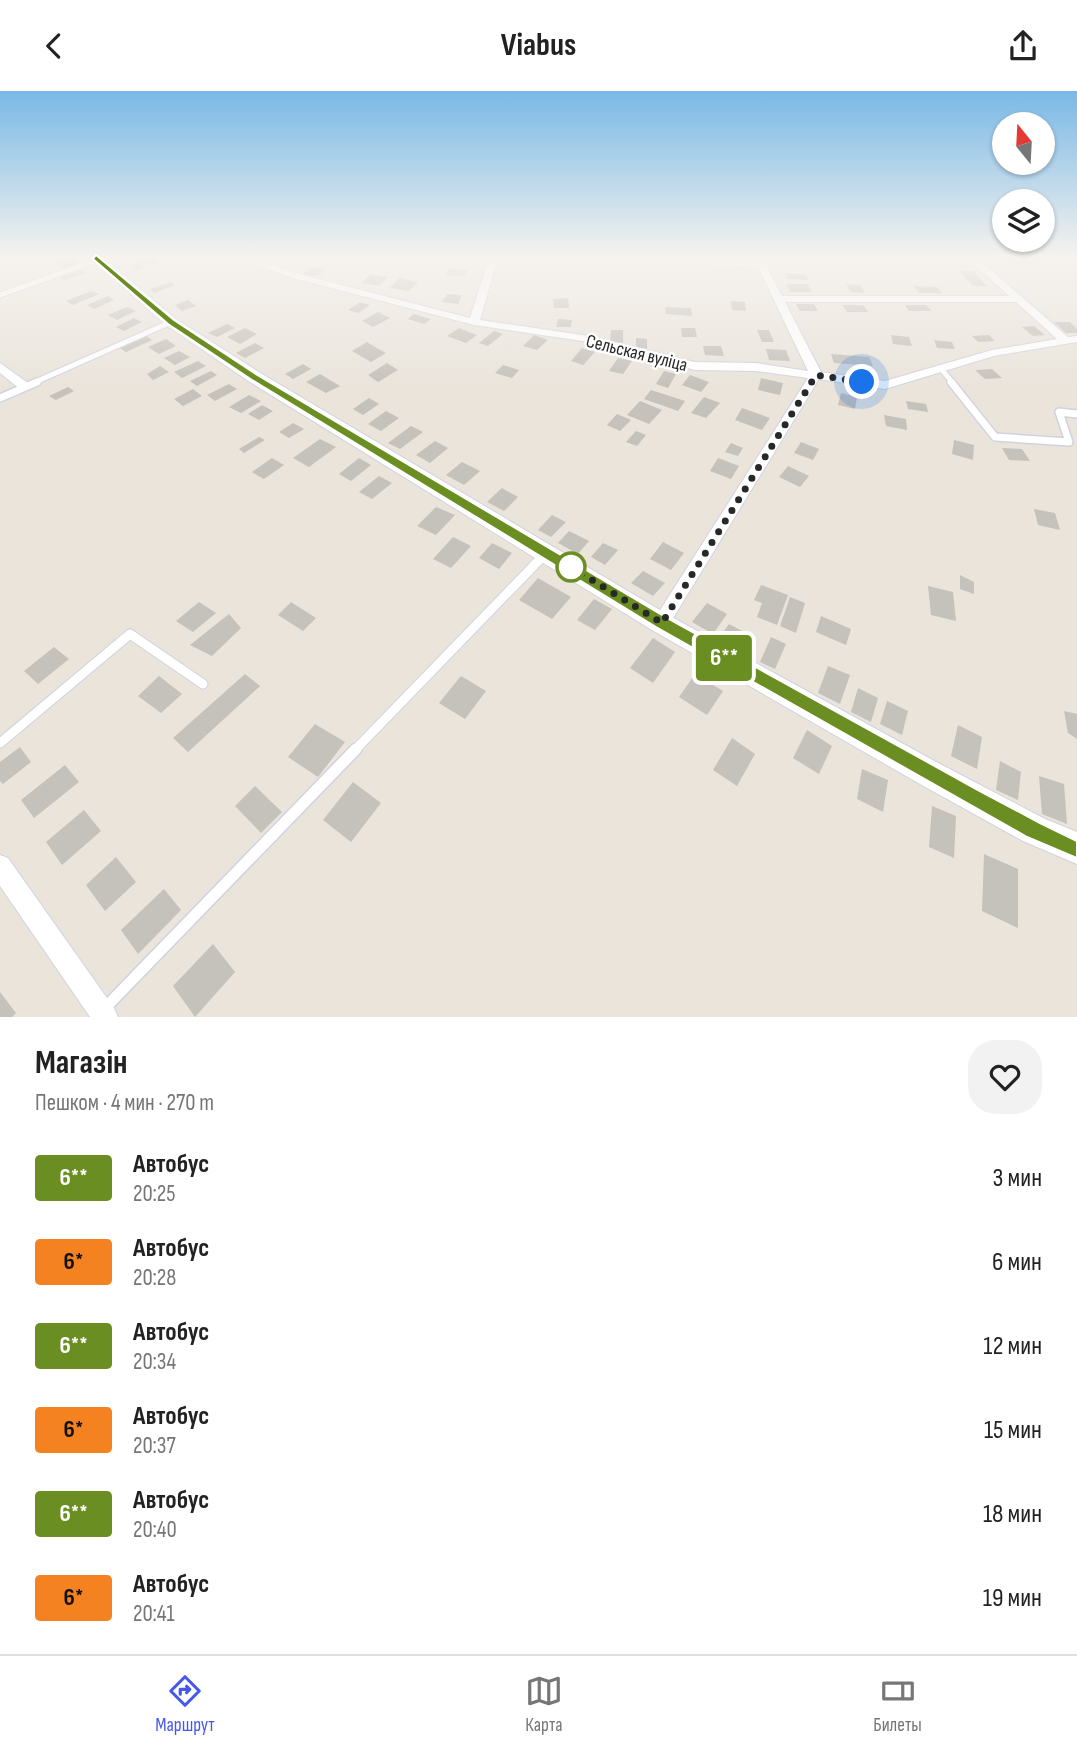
<!DOCTYPE html>
<html lang="ru">
<head>
<meta charset="utf-8">
<style>
	:root { --surface:#fff; --page:#f2f2f2; --text:#222; --muted:#767676; --line:#e0e0e0; --accent:#4658eb }
	body { margin:0; font-family:"Sofia Sans Condensed",sans-serif; background:var(--page); color:var(--text); height:100vh; display:flex; flex-direction:column; font-size:26px; white-space:nowrap }
	* { box-sizing:border-box; margin:0 }
	p { font-size:23px; color:var(--muted) }
	.icon { flex:none; width:38px; height:38px; fill:none; stroke:currentColor; stroke-width:2; stroke-linecap:round; stroke-linejoin:round }
	.map { position:relative; height:926px; overflow:hidden }
	.drawer { display:flex; flex-direction:column; background:var(--surface); flex:1 }
	.drawer>* { flex:none }
	.badge { padding:0 14px; border-radius:5px; font-size:24px; line-height:46px }
	.needle { width:46px; rotate:342deg }
	.controls { position:absolute; left:992px; top:21px; display:grid; gap:14px }
	.controls a { display:grid; place-items:center; width:63px; height:63px; border-radius:50%; background:var(--surface); box-shadow:0 2px 5px #0004; font-size:35px }
	.you { position:absolute; width:35px; height:35px; margin:-18px; border:5px solid #fff; border-radius:50%; background:#1a73e8; box-shadow:0 0 0 10px #1a73e833 }
	.map>.badge { position:absolute; translate:-50% -50%; box-shadow:0 0 0 4px #fff }
	.round { display:grid; place-items:center; flex:none; width:74px; height:74px; border-radius:28px; background:var(--page) }
	.head { display:flex; align-items:center; justify-content:space-between; height:119px; padding:0 35px }
	h1 { font-size:33px; font-weight:700; line-height:52px }
	ul { padding:0; list-style:none }
	li { display:flex; align-items:center; gap:21px; height:84px; padding:0 35px }
	li div { flex:1 }
	li b { display:block; font-size:26px }
	li em { font-style:normal }
	li .badge { min-width:77px; font-weight:700; text-align:center }
	header { display:flex; justify-content:space-between; align-items:center; height:91px; padding:0 35px; background:var(--surface); font-size:32px; font-weight:700 }
	.menu { display:flex; justify-content:space-around; align-items:center; height:98px; border-top:2px solid var(--line); background:var(--surface); font-size:19px; color:var(--muted) }
	.menu a { display:grid; justify-items:center; gap:4px }
	.menu .active { color:var(--accent) }
	.map>svg:first-child { display:block }
	.building { fill:#c5c1bb }
	.lines { fill:none; stroke-linecap:round; stroke-linejoin:round }
	.lane-far3-casing { stroke:#d0d2e0; stroke-width:7 }
	.lane-far2-casing { stroke:#d0d2e0; stroke-width:10 }
	.lane-far1-casing { stroke:#d0d2e0; stroke-width:11 }
	.lane-casing { stroke:#d0d2e0; stroke-width:14 }
	.street-casing { stroke:#d0d2e0; stroke-width:2 }
	.secondary-casing { stroke:#d0d2e0; stroke-width:2 }
	.lane-far3 { stroke:#fff; stroke-width:5 }
	.lane-far2 { stroke:#fff; stroke-width:7 }
	.lane-far1 { stroke:#fff; stroke-width:9 }
	.lane { stroke:#fff; stroke-width:11 }
	.street { fill:#fff; fill-rule:evenodd }
	.secondary { fill:#fff; fill-rule:evenodd }
	.line { fill:#6b8e23; stroke:#fff; stroke-width:2 }
	.walk { stroke:#282828; stroke-width:7; stroke-dasharray:0 12.6 }
	.stop-dot { fill:#fff; stroke:#6b8e23; stroke-width:3.5 }
	.labels { text-anchor:middle; stroke-width:5; stroke-linejoin:round; paint-order:stroke }
	.far-street-label { font-size:19px; fill:#282828; stroke:#fff }
</style>
</head>
<body>
<header><svg class="icon" aria-label="back" viewBox="0 0 24 24"><path d="M15 5l-7 7 7 7"/></svg>Viabus<svg class="icon" aria-label="share" viewBox="0 0 24 24"><path d="M12 15V3M7 8l5-5 5 5M5 13v7h14v-7"/></svg></header>
<div class="map">
<svg width="1077" height="926" viewBox="0 0 1077 926">
	<rect width="100%" height="100%" fill="#eae4db"/>
	<path class="building" d="M 75,167 L 80,172 L 63,178 L 58,173 Z
		M 152,167 L 158,171 L 136,179 L 130,175 Z
		M 311,176 L 326,178 L 317,185 L 302,183 Z
		M 450,177 L 468,179 L 464,185 L 445,184 Z
		M 80,178 L 86,182 L 65,189 L 59,185 Z
		M 959,180 L 973,180 L 987,195 L 973,195 Z
		M 785,182 L 806,183 L 808,189 L 787,188 Z
		M 371,183 L 388,186 L 379,195 L 361,192 Z
		M 399,187 L 418,191 L 409,200 L 390,197 Z
		M 171,191 L 176,194 L 154,202 L 150,198 Z
		M 786,193 L 808,193 L 812,201 L 790,201 Z
		M 846,193 L 860,194 L 865,202 L 851,201 Z
		M 914,195 L 937,196 L 942,202 L 919,202 Z
		M 91,200 L 99,203 L 73,214 L 66,210 Z
		M 447,203 L 462,204 L 458,213 L 442,211 Z
		M 108,205 L 114,209 L 94,218 L 87,214 Z
		M 568,207 L 569,217 L 554,217 L 553,208 Z
		M 188,209 L 196,215 L 182,220 L 175,214 Z
		M 731,210 L 745,211 L 746,220 L 732,219 Z
		M 360,211 L 370,214 L 358,222 L 348,219 Z
		M 796,213 L 814,213 L 818,220 L 800,220 Z
		M 842,214 L 863,214 L 868,221 L 847,221 Z
		M 905,214 L 926,214 L 932,220 L 909,220 Z
		M 127,216 L 136,220 L 117,229 L 108,224 Z
		M 665,216 L 691,217 L 692,225 L 666,223 Z
		M 378,221 L 390,227 L 373,236 L 362,230 Z
		M 414,223 L 431,228 L 424,233 L 408,228 Z
		M 134,227 L 142,231 L 124,240 L 116,236 Z
		M 558,228 L 572,229 L 571,236 L 556,236 Z
		M 1054,231 L 1070,231 L 1077,238 L 1077,242 L 1066,242 Z
		M 227,233 L 235,237 L 217,246 L 208,242 Z
		M 1034,235 L 1045,244 L 1033,245 L 1022,236 Z
		M 245,237 L 257,243 L 240,253 L 227,246 Z
		M 459,237 L 477,244 L 466,252 L 447,245 Z
		M 681,237 L 695,237 L 697,246 L 682,246 Z
		M 611,239 L 623,239 L 623,252 L 610,251 Z
		M 757,239 L 769,239 L 774,251 L 762,251 Z
		M 494,240 L 503,243 L 488,255 L 479,252 Z
		M 145,244 L 152,249 L 126,261 L 118,256 Z
		M 534,244 L 548,249 L 537,259 L 523,255 Z
		M 891,244 L 909,246 L 912,255 L 893,253 Z
		M 989,244 L 995,250 L 978,251 L 972,245 Z
		M 636,247 L 647,248 L 647,258 L 636,257 Z
		M 166,248 L 176,255 L 159,263 L 148,256 Z
		M 934,249 L 952,251 L 955,258 L 937,257 Z
		M 367,251 L 377,257 L 386,262 L 371,271 L 352,260 Z
		M 255,252 L 264,257 L 245,267 L 236,262 Z
		M 703,255 L 721,255 L 724,265 L 705,264 Z
		M 582,257 L 595,261 L 583,274 L 571,270 Z
		M 766,258 L 786,259 L 790,270 L 769,269 Z
		M 179,260 L 190,266 L 175,274 L 164,267 Z
		M 831,263 L 869,266 L 873,275 L 834,272 Z
		M 618,267 L 632,270 L 623,283 L 609,280 Z
		M 198,270 L 206,275 L 182,287 L 174,281 Z
		M 387,272 L 398,279 L 378,291 L 368,284 Z
		M 303,273 L 311,278 L 293,288 L 285,283 Z
		M 503,274 L 519,279 L 512,287 L 495,282 Z
		M 160,275 L 169,281 L 153,289 L 147,283 Z
		M 992,278 L 1002,287 L 985,288 L 975,279 Z
		M 211,280 L 217,284 L 197,295 L 190,290 Z
		M 664,280 L 676,283 L 668,297 L 656,293 Z
		M 320,283 L 340,295 L 326,302 L 306,291 Z
		M 690,284 L 709,291 L 701,301 L 682,294 Z
		M 761,287 L 783,292 L 780,304 L 758,299 Z
		M 229,293 L 237,298 L 215,310 L 207,304 Z
		M 68,296 L 74,300 L 56,309 L 49,305 Z
		M 193,298 L 202,305 L 183,315 L 174,308 Z
		M 651,299 L 673,306 L 685,310 L 678,320 L 644,308 Z
		M 841,302 L 857,306 L 855,318 L 838,314 Z
		M 249,304 L 261,310 L 241,322 L 229,316 Z
		M 704,306 L 720,312 L 706,327 L 691,322 Z
		M 369,307 L 379,313 L 363,324 L 353,318 Z
		M 640,310 L 662,319 L 649,333 L 627,324 Z
		M 906,310 L 926,313 L 928,321 L 908,318 Z
		M 262,314 L 273,320 L 259,329 L 248,323 Z
		M 742,317 L 770,327 L 762,339 L 735,329 Z
		M 386,320 L 399,327 L 381,340 L 368,333 Z
		M 617,323 L 631,329 L 620,340 L 607,334 Z
		M 884,324 L 906,328 L 907,339 L 886,335 Z
		M 293,332 L 304,338 L 289,347 L 279,341 Z
		M 411,335 L 423,341 L 400,358 L 388,352 Z
		M 636,340 L 646,344 L 637,355 L 626,351 Z
		M 259,346 L 265,349 L 244,362 L 239,358 Z
		M 320,348 L 336,356 L 309,376 L 293,367 Z
		M 954,349 L 974,354 L 973,369 L 952,363 Z
		M 435,350 L 448,357 L 430,372 L 416,364 Z
		M 801,351 L 819,358 L 813,369 L 794,362 Z
		M 731,352 L 743,357 L 738,365 L 725,361 Z
		M 1002,357 L 1022,358 L 1030,370 L 1009,369 Z
		M 272,367 L 284,374 L 264,388 L 252,381 Z
		M 359,367 L 371,374 L 351,390 L 339,383 Z
		M 718,367 L 739,375 L 731,388 L 710,380 Z
		M 462,371 L 480,380 L 464,394 L 446,384 Z
		M 788,375 L 809,385 L 800,396 L 779,386 Z
		M 379,385 L 392,392 L 372,408 L 359,401 Z
		M 502,397 L 518,406 L 504,420 L 487,411 Z
		M 436,416 L 455,424 L 436,444 L 417,435 Z
		M 1034,418 L 1055,422 L 1060,439 L 1038,434 Z
		M 552,424 L 566,431 L 551,446 L 538,439 Z
		M 569,440 L 589,450 L 578,463 L 558,452 Z
		M 453,446 L 471,455 L 451,477 L 433,468 Z
		M 663,451 L 684,462 L 671,479 L 650,468 Z
		M 492,452 L 512,462 L 499,478 L 479,467 Z
		M 603,452 L 618,459 L 605,474 L 591,466 Z
		M 643,480 L 665,492 L 653,505 L 631,492 Z
		M 960,484 L 974,491 L 974,503 L 960,498 Z
		M 538,487 L 571,506 L 552,528 L 519,509 Z
		M 761,494 L 788,504 L 777,534 L 757,526 L 762,512 L 754,509 Z
		M 928,495 L 953,501 L 956,530 L 931,524 Z
		M 790,506 L 805,512 L 796,542 L 780,535 Z
		M 594,508 L 612,518 L 595,539 L 577,529 Z
		M 199,511 L 216,522 L 193,541 L 176,530 Z
		M 291,511 L 316,527 L 303,540 L 278,524 Z
		M 707,512 L 727,523 L 713,543 L 692,531 Z
		M 229,523 L 241,537 L 212,565 L 190,554 Z
		M 821,525 L 851,538 L 846,554 L 816,541 Z
		M 729,533 L 744,541 L 733,556 L 719,547 Z
		M 771,546 L 786,553 L 775,578 L 760,571 Z
		M 653,547 L 675,561 L 653,592 L 630,577 Z
		M 54,556 L 69,568 L 38,593 L 24,580 Z
		M 828,575 L 850,584 L 840,613 L 818,602 Z
		M 245,583 L 260,595 L 188,661 L 173,647 Z
		M 695,583 L 723,600 L 707,624 L 679,606 Z
		M 159,585 L 182,603 L 161,622 L 138,605 Z
		M 461,585 L 486,600 L 465,628 L 439,612 Z
		M 858,597 L 878,607 L 871,631 L 851,621 Z
		M 887,610 L 908,620 L 902,644 L 880,633 Z
		M 1064,620 L 1077,623 L 1077,648 L 1068,642 Z
		M 315,633 L 345,651 L 318,686 L 288,666 Z
		M 958,634 L 982,646 L 977,678 L 951,665 Z
		M 807,639 L 832,655 L 819,683 L 793,667 Z
		M 732,647 L 755,663 L 737,695 L 713,679 Z
		M 20,656 L 31,671 L 3,693 L 0,690 L 0,671 Z
		M 1000,670 L 1021,681 L 1018,709 L 996,699 Z
		M 65,674 L 79,691 L 34,727 L 21,709 Z
		M 862,678 L 888,689 L 883,721 L 857,708 Z
		M 1039,685 L 1064,693 L 1067,733 L 1042,723 Z
		M 353,691 L 381,712 L 351,751 L 323,729 Z
		M 255,695 L 282,721 L 261,742 L 235,715 Z
		M 932,715 L 956,725 L 954,767 L 929,756 Z
		M 84,719 L 101,740 L 62,774 L 46,751 Z
		M 984,763 L 1018,778 L 1018,837 L 982,820 Z
		M 116,766 L 136,791 L 105,820 L 86,794 Z
		M 164,798 L 181,819 L 138,863 L 121,839 Z
		M 213,853 L 235,881 L 195,926 L 173,895 Z
		M 0,901 L 16,922 L 12,926 L 0,926 Z"/>
	<g class="lines">
		<defs>
			<path id="lane-far3" d="M 256,170 L 297,167
				M 0,204 L 98,169
				M 942,279 L 953,292
				M 33,292 L 171,231"/>
			<path id="lane-far2" d="M 951,291 L 995,346 L 1069,351 L 1059,321 L 1077,323
				M 0,307 L 37,291"/>
			<path id="lane-far1" d="M 0,652 L 130,543 L 203,593
				M 354,660 L 545,463"/>
			<path id="lane" d="M 103,919 L 356,658"/>
			<path id="street" d="M 237,167 L 250,167 L 299,183 L 470,227 L 489,167 L 498,167 L 480,229 L 589,245 L 695,271 L 756,272 L 808,280 L 758,176 L 648,170 L 643,167 L 755,170 L 754,167 L 762,167 L 782,205 L 1009,205 L 967,167 L 977,167 L 1068,246 L 1077,245 L 1077,251 L 994,265 L 885,298 L 819,288 L 667,537 L 661,539 L 655,537 L 652,532 L 655,527 L 808,287 L 756,280 L 695,279 L 589,251 L 474,234 L 293,187 ZM 785,211 L 1016,211 L 1057,248 L 992,259 L 885,290 L 821,281 Z
				M 0,272 L 28,292 L 28,298 L 20,298 L 0,282 Z
				M 0,764 L 8,767 L 114,917 L 118,926 L 90,926 L 0,795 Z"/>
			<path id="secondary" d="M 89,167 L 104,167 L 176,228 L 262,283 L 670,525 L 940,673 L 1045,728 L 1077,741 L 1077,773 L 1023,750 L 920,693 L 652,539 L 250,291 L 166,234 Z"/>
		</defs>
		<use href="#lane-far3" class="lane-far3-casing"/>
		<use href="#lane-far2" class="lane-far2-casing"/>
		<use href="#lane-far1" class="lane-far1-casing"/>
		<use href="#lane" class="lane-casing"/>
		<use href="#street" class="street-casing"/>
		<use href="#secondary" class="secondary-casing"/>
		<use href="#lane-far3" class="lane-far3"/>
		<use href="#lane-far2" class="lane-far2"/>
		<use href="#lane-far1" class="lane-far1"/>
		<use href="#lane" class="lane"/>
		<use href="#street" class="street"/>
		<use href="#secondary" class="secondary"/>
	</g>
	<linearGradient id="sky" x2="0" y2="1"><stop stop-color="#7ab8e6"/><stop offset="0.56" stop-color="#f6f3ef"/><stop offset="1" stop-color="#f6f3ef" stop-opacity="0"/></linearGradient>
	<rect width="1077" height="296" fill="url(#sky)"/>
	<path class="line" d="M 96,164 L 174,229 L 259,285 L 667,527 L 978,699 L 1040,732 L 1077,750 L 1077,767 L 1027,746 L 656,536 L 252,289 L 168,233 L 93,168 Z"/>
	<g class="lines">
		<path class="walk" d="M 571,476 L 662,532 L 816,284 L 862,291"/>
	</g>
	<circle class="stop-dot" cx="571" cy="476" r="14"/>
	<g class="labels">
		<g class="far-street-label">
			<text transform="translate(637 261) rotate(14)" y="7">Сельская вуліца</text>
		</g>
	</g>
</svg>
<div class="controls">
<a><svg class="needle" viewBox="-14 -14 28 28"><path d="M0-13l5 13h-10z" fill="#e53935"/><path d="M0 13l5-13h-10z" fill="#767676"/></svg></a>
<a><svg class="icon" aria-label="layers" viewBox="0 0 24 24"><path d="M12 4l9 5-9 5-9-5zM3 14l9 5 9-5"/></svg></a>
</div>
<div class="you" style="left:862px;top:291px"></div>
<b class="badge" style="left:724px;top:567px;background:#6b8e23;color:#fff">6**</b>
</div>
<section class="drawer">
<div class="head"><div><h1>Магазін</h1><p>Пешком · 4 мин · 270 m</p></div><a class="round"><svg class="icon" aria-label="heart" viewBox="0 0 24 24"><path d="M12 20l-8-8c-3-5 5-10 8-4 3-6 11-1 8 4z"/></svg></a></div>
<ul>
<li><span class="badge" style="background:#6b8e23;color:#fff">6**</span><div><b>Автобус</b><p>20:25</p></div><em>3 мин</em></li>
<li><span class="badge" style="background:#f58220;color:#111">6*</span><div><b>Автобус</b><p>20:28</p></div><em>6 мин</em></li>
<li><span class="badge" style="background:#6b8e23;color:#fff">6**</span><div><b>Автобус</b><p>20:34</p></div><em>12 мин</em></li>
<li><span class="badge" style="background:#f58220;color:#111">6*</span><div><b>Автобус</b><p>20:37</p></div><em>15 мин</em></li>
<li><span class="badge" style="background:#6b8e23;color:#fff">6**</span><div><b>Автобус</b><p>20:40</p></div><em>18 мин</em></li>
<li><span class="badge" style="background:#f58220;color:#111">6*</span><div><b>Автобус</b><p>20:41</p></div><em>19 мин</em></li>
</ul>
</section>
<nav class="menu">
<a class="active"><svg class="icon" aria-label="directions" viewBox="0 0 24 24"><path d="M12 3l9 9-9 9-9-9zM9 14v-3h6M13 9l2 2-2 2"/></svg>Маршрут</a>
<a><svg class="icon" aria-label="map" viewBox="0 0 24 24"><path d="M3 6l6-2 6 2 6-2v14l-6 2-6-2-6 2zM9 4v14M15 6v14"/></svg>Карта</a>
<a><svg class="icon" aria-label="tickets" viewBox="0 0 24 24"><path d="M3 7h18v10H3zM15 7v10"/></svg>Билеты</a>
</nav>
</body>
</html>
